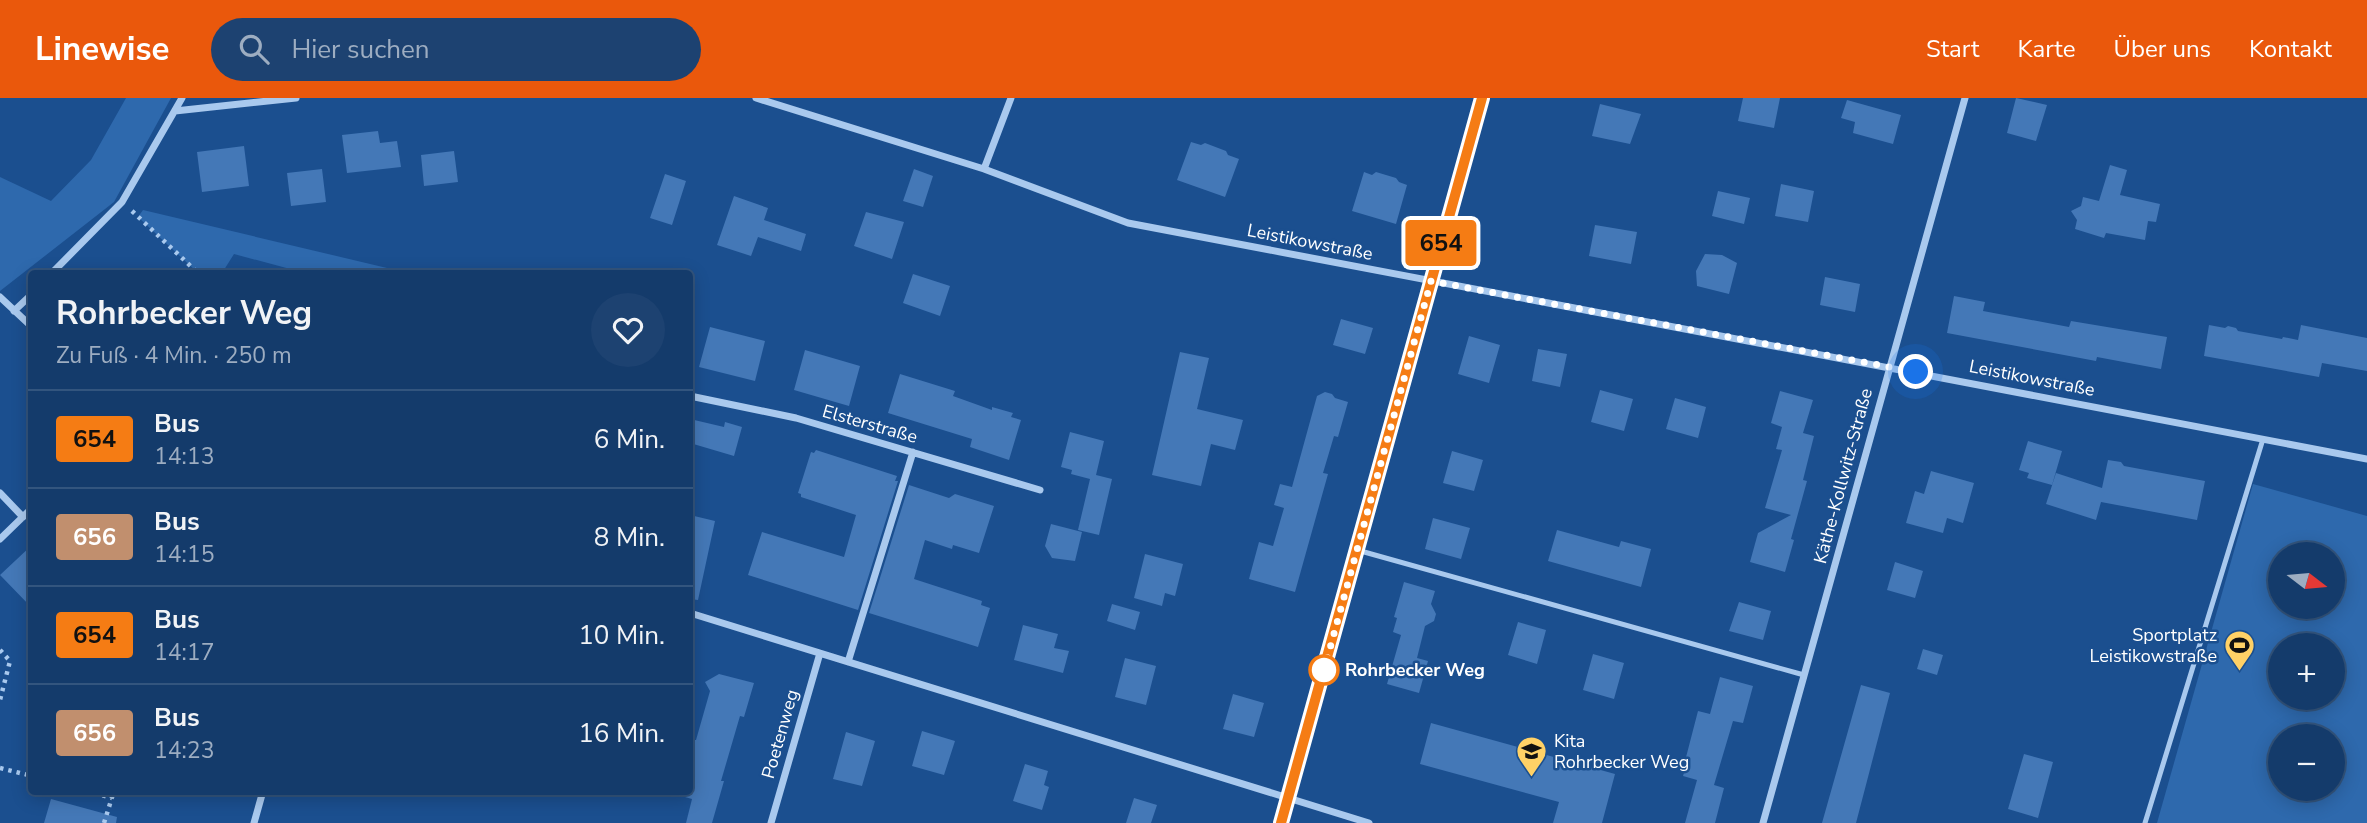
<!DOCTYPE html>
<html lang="de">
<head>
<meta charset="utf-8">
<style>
	:root { --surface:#143b6b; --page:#1d4271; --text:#f1f3f6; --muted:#9dadc1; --line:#33557e; --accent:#ea580c }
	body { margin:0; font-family:"Nunito Sans",sans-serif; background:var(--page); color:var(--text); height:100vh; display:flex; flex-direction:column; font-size:26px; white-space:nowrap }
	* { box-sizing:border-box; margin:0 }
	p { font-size:23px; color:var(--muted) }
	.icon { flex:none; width:38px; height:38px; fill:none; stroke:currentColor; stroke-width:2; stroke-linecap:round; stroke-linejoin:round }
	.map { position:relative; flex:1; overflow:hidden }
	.details { position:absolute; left:28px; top:172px; width:665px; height:525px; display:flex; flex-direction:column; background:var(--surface); border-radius:7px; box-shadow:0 4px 18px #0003,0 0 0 2px var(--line) }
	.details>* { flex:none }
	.badge { padding:0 14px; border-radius:5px; font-size:24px; line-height:46px }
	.needle { width:46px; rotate:106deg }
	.tools { position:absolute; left:2268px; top:444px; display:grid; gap:14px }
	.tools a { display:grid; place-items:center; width:77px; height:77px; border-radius:50%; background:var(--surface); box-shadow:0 4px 18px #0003,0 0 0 2px var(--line); font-size:35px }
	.you { position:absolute; width:35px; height:35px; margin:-18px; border:5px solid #fff; border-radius:50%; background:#1a73e8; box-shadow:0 0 0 10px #1a73e833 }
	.map>.badge { position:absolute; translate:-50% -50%; box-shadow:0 0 0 4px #fff }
	.round { display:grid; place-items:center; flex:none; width:74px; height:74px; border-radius:37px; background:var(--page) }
	.overview { display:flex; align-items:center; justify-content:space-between; height:119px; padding:0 28px }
	h1 { font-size:33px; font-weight:700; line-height:52px }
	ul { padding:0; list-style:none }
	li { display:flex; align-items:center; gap:21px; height:98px; padding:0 28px; border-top:2px solid var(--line) }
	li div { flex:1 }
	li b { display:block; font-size:26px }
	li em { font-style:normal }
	li .badge { min-width:77px; font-weight:700; text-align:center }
	header { display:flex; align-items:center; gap:42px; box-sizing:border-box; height:98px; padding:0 35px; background:var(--accent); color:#fff }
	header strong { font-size:33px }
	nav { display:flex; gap:38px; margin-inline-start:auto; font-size:24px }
	.search { width:490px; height:63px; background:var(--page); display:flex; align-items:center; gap:18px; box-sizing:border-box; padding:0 24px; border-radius:38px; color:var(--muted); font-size:26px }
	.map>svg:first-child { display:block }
	.green { fill:#2e69ad; fill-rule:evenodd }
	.building { fill:#4478b7 }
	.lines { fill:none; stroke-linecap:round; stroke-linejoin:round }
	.path { stroke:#a9c9ee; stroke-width:4.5; stroke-dasharray:3.5 5; stroke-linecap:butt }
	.lane { stroke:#a9c9ee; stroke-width:5 }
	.street { stroke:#a9c9ee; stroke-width:7 }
	.line-casing { stroke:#fff; stroke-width:16 }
	.line { stroke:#f57c14; stroke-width:10 }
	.walk { stroke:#fff; stroke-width:7; stroke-dasharray:0 12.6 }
	.stop-dot { fill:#fff; stroke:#f57c14; stroke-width:3.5 }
	.labels { text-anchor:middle; stroke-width:5; stroke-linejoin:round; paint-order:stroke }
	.street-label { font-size:18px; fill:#fff; stroke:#1b4f8f }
	.poi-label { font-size:18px; fill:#fff; stroke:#1b4f8f; text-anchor:end }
	.stop-label { font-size:18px; font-weight:bold; fill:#fff; stroke:#1b4f8f; text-anchor:start }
</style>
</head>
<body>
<header>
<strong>Linewise</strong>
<div class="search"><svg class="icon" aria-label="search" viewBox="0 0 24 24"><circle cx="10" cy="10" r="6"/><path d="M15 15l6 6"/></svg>Hier suchen</div>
<nav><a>Start</a><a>Karte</a><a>Über uns</a><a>Kontakt</a></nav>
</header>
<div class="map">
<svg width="2367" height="725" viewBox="0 0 2367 725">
	<rect width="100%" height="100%" fill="#1b4f8f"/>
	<path class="green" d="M 126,0 L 171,0 L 114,104 L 0,193 L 0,79 L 51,103 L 91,62 Z
		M 143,112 L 387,170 L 387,175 L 305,175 L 234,156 L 222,175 L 198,175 L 138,119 Z
		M 2253,386 L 2367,418 L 2367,725 L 2157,725 ZM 2280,457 L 2333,457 L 2333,509 L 2280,509 ZM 2280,548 L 2333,548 L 2333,600 L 2280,600 ZM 2280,639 L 2333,639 L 2333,691 L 2280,691 Z"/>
	<path class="building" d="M 1743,0 L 1780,0 L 1774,30 L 1738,23 Z
		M 2016,0 L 2047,7 L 2036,43 L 2007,35 Z
		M 1847,2 L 1901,17 L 1893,46 L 1853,35 L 1855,24 L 1841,20 Z
		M 1600,6 L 1641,16 L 1630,46 L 1592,38 Z
		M 378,33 L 380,45 L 397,43 L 401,69 L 347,75 L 342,37 Z
		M 1191,44 L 1201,47 L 1205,45 L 1226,53 L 1228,57 L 1239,61 L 1225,99 L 1177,82 Z
		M 244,48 L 249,88 L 202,94 L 197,54 Z
		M 454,53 L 458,84 L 424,88 L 421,57 Z
		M 2110,67 L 2127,72 L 2120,97 L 2160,106 L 2156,124 L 2148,123 L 2145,142 L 2106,135 L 2104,140 L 2075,131 L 2077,122 L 2071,113 L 2081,108 L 2083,99 L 2099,103 Z
		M 322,71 L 326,104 L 291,108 L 287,75 Z
		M 914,71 L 933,78 L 923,109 L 903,103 Z
		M 1364,74 L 1372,77 L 1376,74 L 1396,80 L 1399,84 L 1407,87 L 1396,126 L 1352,113 Z
		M 665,76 L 686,83 L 672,127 L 650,120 Z
		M 1781,86 L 1814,93 L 1808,124 L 1775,118 Z
		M 1718,93 L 1750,100 L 1744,126 L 1712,118 Z
		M 734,98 L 768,110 L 764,122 L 806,136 L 801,153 L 758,139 L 751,158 L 717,147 Z
		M 866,114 L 904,124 L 892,161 L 854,148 Z
		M 1595,127 L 1637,134 L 1631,166 L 1589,158 Z
		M 1705,156 L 1722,157 L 1737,165 L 1729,196 L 1697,188 L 1696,173 Z
		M 913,176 L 950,188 L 940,218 L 903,205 Z
		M 1825,179 L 1860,186 L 1855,214 L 1820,207 Z
		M 1954,198 L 1985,204 L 1983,213 L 2069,229 L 2071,223 L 2167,239 L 2161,271 L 2097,259 L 2096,263 L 1947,235 Z
		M 1341,221 L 1373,230 L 1365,256 L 1333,247 Z
		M 2209,227 L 2225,230 L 2228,228 L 2236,230 L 2238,233 L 2282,241 L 2283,239 L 2298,242 L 2301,227 L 2367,240 L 2367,273 L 2322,265 L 2319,279 L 2204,258 Z
		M 710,229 L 765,243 L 755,283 L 699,269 Z
		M 1469,238 L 1500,247 L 1489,285 L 1458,276 Z
		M 1538,251 L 1567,256 L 1560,289 L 1532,283 Z
		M 805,252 L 860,268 L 849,308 L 794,292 Z
		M 1180,254 L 1209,260 L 1197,311 L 1243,322 L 1235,352 L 1211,346 L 1201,388 L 1152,377 Z
		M 900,276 L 955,293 L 953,298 L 992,312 L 992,309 L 1013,315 L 1011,319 L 1021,322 L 1009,362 L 970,349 L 972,341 L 888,315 Z
		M 1600,292 L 1633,301 L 1624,333 L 1591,324 Z
		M 1780,293 L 1813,302 L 1803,335 L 1814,338 L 1803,382 L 1807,383 L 1791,441 L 1794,442 L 1785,474 L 1750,464 L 1758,435 L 1791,417 L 1765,410 L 1782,352 L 1776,351 L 1782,329 L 1771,325 Z
		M 1325,294 L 1332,296 L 1335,300 L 1348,304 L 1338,339 L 1334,338 L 1323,375 L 1328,376 L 1295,494 L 1249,481 L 1259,444 L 1273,448 L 1284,410 L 1274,407 L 1280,386 L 1292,389 L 1317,298 Z
		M 1675,300 L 1706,309 L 1698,340 L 1666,331 Z
		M 690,321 L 724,329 L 725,324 L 742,329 L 734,358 L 690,345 Z
		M 1070,334 L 1104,343 L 1096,377 L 1112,381 L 1099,437 L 1078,432 L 1090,381 L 1071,376 L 1072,372 L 1061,369 Z
		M 2028,343 L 2062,353 L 2052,387 L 2027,380 L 2029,375 L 2019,372 Z
		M 816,352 L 897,378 L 895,383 L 898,383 L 858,512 L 748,477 L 762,434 L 844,459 L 856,417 L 801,399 L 801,396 L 798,395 L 811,354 L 814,355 Z
		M 1452,353 L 1483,362 L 1474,393 L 1443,385 Z
		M 2108,362 L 2121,364 L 2124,368 L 2205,383 L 2197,422 L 2101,404 L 2096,422 L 2046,406 L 2056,375 L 2102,390 Z
		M 1931,373 L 1974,385 L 1963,425 L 1947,420 L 1943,435 L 1906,425 L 1915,393 L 1924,396 Z
		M 909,387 L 949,400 L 955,396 L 994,408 L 979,455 L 953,447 L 952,451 L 925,442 L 914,481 L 982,503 L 981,507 L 990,510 L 978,549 L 869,515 Z
		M 690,417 L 715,423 L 698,502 L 690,501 Z
		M 1433,420 L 1470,430 L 1461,461 L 1425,451 Z
		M 1051,426 L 1082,434 L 1075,463 L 1052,460 L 1045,448 Z
		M 1557,432 L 1619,449 L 1621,443 L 1651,451 L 1641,489 L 1548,463 Z
		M 32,447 L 32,510 L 0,477 Z
		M 1145,456 L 1183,466 L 1175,498 L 1165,495 L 1162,508 L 1134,500 Z
		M 1895,464 L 1923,473 L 1915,500 L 1887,492 Z
		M 1404,484 L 1435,493 L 1431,506 L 1436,516 L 1434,523 L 1425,528 L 1417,560 L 1428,563 L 1419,595 L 1387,586 L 1401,537 L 1393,534 L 1397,520 L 1394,519 Z
		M 1739,504 L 1771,513 L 1763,542 L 1729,533 Z
		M 1112,506 L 1140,514 L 1135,532 L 1107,523 Z
		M 1518,524 L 1546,532 L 1537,566 L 1508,557 Z
		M 1023,527 L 1058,536 L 1054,550 L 1069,553 L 1063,575 L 1014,562 Z
		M 1923,551 L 1943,557 L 1937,577 L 1917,571 Z
		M 1593,556 L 1624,565 L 1614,601 L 1583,592 Z
		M 1125,560 L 1156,568 L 1146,607 L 1115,599 Z
		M 719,576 L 754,585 L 744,619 L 740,618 L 721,683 L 724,683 L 712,725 L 686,725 L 692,701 L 685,699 L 687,693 L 690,693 L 690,654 L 693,642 L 696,642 L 710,593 L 705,584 Z
		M 1720,579 L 1753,588 L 1743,625 L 1733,623 L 1714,687 L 1724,690 L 1715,725 L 1685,725 L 1697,682 L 1683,678 L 1686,668 L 1684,667 L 1698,613 L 1710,616 Z
		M 1861,587 L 1890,595 L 1856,725 L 1822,725 Z
		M 1233,596 L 1264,605 L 1254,639 L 1223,631 Z
		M 1431,625 L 1615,676 L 1602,725 L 1553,725 L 1559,704 L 1420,666 Z
		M 922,633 L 955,643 L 944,677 L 912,668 Z
		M 846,634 L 875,643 L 862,688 L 833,681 Z
		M 2024,656 L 2053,664 L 2038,720 L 2008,711 Z
		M 1025,666 L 1048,673 L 1044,687 L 1049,689 L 1042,712 L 1013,703 Z
		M 1134,700 L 1157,707 L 1151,725 L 1126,725 Z
		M 51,701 L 117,719 L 116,725 L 44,725 Z"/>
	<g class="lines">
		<path class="path" d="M 132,113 L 198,175
			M 0,552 L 10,563 L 0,602
			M 0,670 L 32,678
			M 86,693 L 112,700
			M 104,725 L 114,693"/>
		<path class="lane" d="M 1357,452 L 1804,577
			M 2145,725 L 2263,341"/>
		<path class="street" d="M 756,0 L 984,71 L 1128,125 L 2367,361
			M 175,13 L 296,0
			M 984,71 L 1011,0
			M 52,175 L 122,104 L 182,0
			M 0,199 L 32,229
			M 14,213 L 32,196
			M 690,298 L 796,320 L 1040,392
			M 0,395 L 23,419
			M 0,441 L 32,410
			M 690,515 L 1369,725
			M 848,564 L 913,354
			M 254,725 L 263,693
			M 771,725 L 820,555
			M 1281,725 L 1482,0
			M 1763,725 L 1965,0"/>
	</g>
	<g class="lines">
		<defs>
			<path id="line" d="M 1281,725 L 1482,0"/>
		</defs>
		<use href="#line" class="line-casing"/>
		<use href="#line" class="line"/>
		<path class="walk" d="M 1324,572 L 1431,183 L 1916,274"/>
	</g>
	<defs>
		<symbol id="stadium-pin" viewBox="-11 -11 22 30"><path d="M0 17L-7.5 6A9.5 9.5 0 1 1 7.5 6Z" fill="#ffd166" stroke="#1b4f8f"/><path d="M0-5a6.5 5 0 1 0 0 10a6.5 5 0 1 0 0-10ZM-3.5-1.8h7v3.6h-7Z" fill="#111"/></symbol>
		<symbol id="school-pin" viewBox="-11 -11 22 30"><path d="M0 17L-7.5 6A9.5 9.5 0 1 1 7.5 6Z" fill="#ffd166" stroke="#1b4f8f"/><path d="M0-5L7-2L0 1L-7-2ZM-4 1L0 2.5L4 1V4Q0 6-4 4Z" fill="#111"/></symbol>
	</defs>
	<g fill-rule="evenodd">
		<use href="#stadium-pin" x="2222" y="530" width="35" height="47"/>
		<use href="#school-pin" x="1514" y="636" width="35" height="47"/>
	</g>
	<circle class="stop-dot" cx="1324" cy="572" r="14"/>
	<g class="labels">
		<g class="street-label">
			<text transform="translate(1310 144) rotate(11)" y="6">Leistikowstraße</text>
			<text transform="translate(2032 280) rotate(11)" y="6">Leistikowstraße</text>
			<text transform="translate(870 326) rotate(16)" y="6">Elsterstraße</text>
			<text transform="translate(1843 378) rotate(-75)" y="6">Käthe-Kollwitz-Straße</text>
			<text transform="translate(780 636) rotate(-74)" y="6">Poetenweg</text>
		</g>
		<g class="poi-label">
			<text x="2217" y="543">Sportplatz<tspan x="2217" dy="21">Leistikowstraße</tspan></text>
			<text x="1554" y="649" text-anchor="start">Kita<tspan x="1554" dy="21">Rohrbecker Weg</tspan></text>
		</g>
		<g class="stop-label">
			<text x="1345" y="578">Rohrbecker Weg</text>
		</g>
	</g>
</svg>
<div class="tools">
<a><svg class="needle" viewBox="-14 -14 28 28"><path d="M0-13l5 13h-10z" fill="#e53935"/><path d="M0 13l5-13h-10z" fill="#9dadc1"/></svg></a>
<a>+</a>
<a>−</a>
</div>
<div class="you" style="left:1916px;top:274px"></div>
<b class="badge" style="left:1441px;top:145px;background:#f57c14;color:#111">654</b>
<section class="details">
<div class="overview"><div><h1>Rohrbecker Weg</h1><p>Zu Fuß · 4 Min. · 250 m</p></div><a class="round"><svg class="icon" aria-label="heart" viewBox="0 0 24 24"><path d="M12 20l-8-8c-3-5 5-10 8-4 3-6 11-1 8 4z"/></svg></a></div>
<ul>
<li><span class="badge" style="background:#f57c14;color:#111">654</span><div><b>Bus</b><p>14:13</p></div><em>6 Min.</em></li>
<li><span class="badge" style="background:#c18f6e;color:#fff">656</span><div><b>Bus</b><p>14:15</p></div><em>8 Min.</em></li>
<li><span class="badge" style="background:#f57c14;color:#111">654</span><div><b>Bus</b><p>14:17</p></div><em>10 Min.</em></li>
<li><span class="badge" style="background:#c18f6e;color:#fff">656</span><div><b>Bus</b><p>14:23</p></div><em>16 Min.</em></li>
</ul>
</section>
</div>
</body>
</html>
